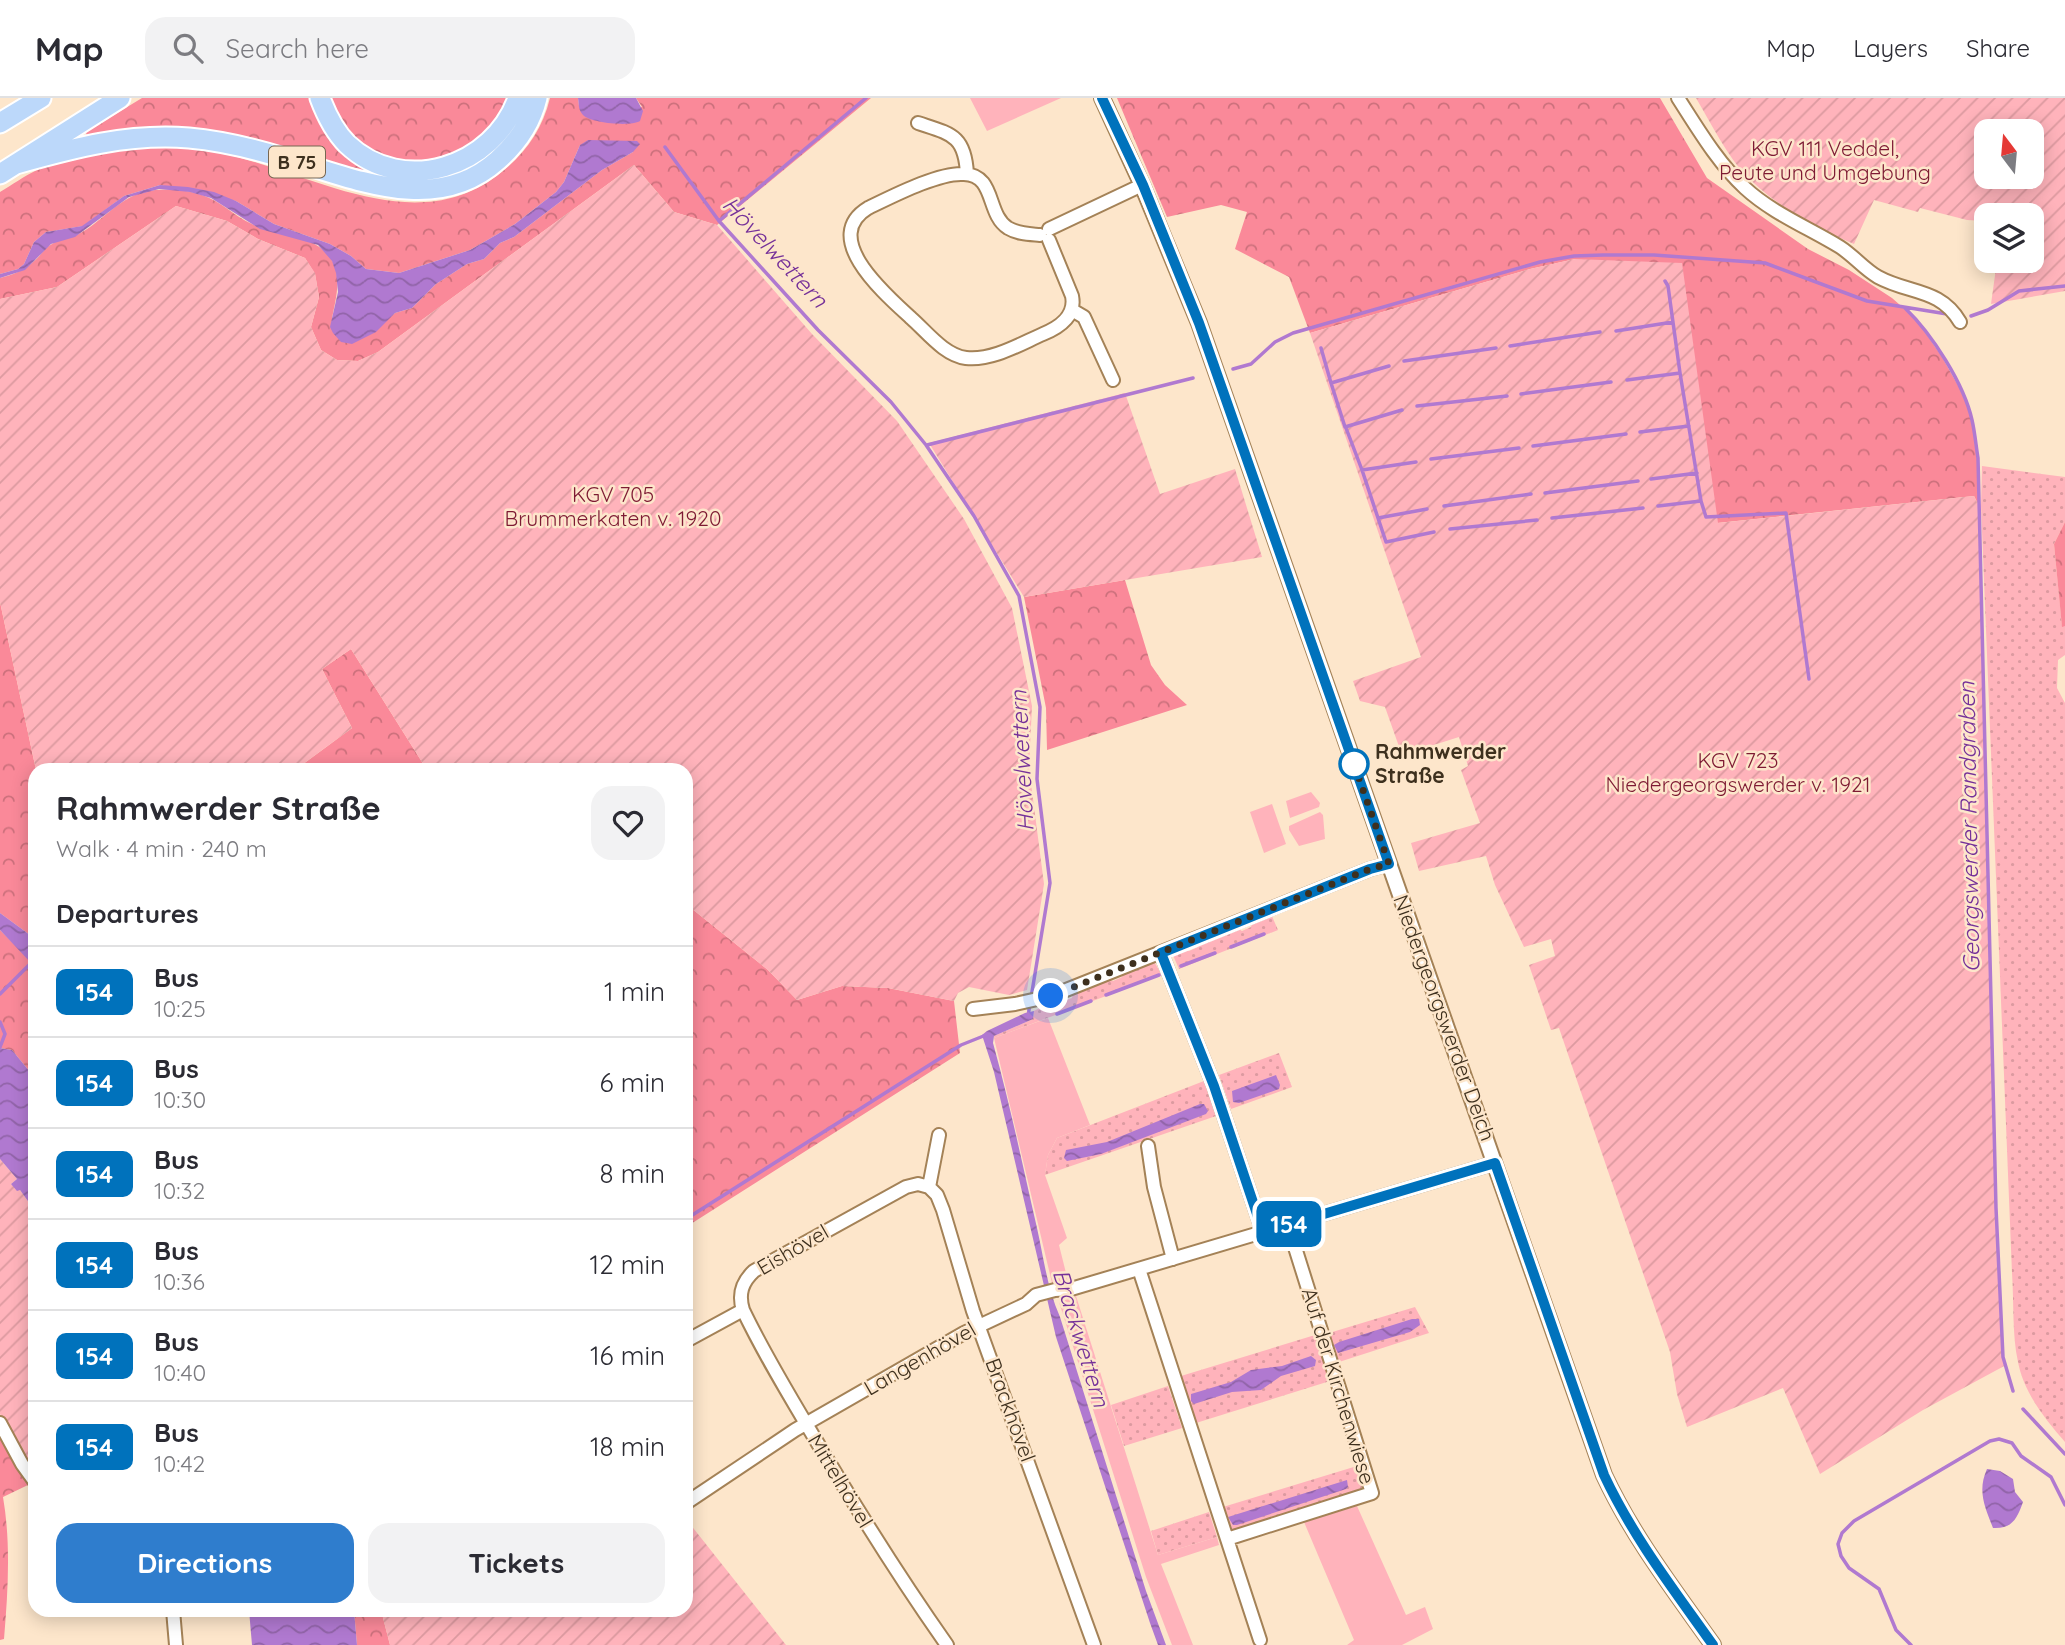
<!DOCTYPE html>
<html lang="en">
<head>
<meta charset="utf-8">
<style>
	:root { --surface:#fff; --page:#f2f2f3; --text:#2b2b33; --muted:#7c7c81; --line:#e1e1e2; --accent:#2f7dcd }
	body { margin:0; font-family:Quicksand,sans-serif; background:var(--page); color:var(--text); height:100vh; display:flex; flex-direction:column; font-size:26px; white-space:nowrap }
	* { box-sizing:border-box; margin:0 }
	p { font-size:23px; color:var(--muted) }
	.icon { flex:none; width:38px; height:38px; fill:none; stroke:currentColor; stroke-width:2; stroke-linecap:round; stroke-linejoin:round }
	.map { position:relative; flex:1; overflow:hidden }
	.sheet { position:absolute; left:28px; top:665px; width:665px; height:854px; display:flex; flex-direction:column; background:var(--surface); border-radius:21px; box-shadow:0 4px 18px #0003 }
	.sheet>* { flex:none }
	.badge { padding:0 14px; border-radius:10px; font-size:24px; line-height:46px }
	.needle { width:46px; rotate:344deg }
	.controls { position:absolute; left:1974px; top:21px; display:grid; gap:14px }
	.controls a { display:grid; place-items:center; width:70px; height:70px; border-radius:14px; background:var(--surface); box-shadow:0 4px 18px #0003; font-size:35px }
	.you { position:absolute; width:35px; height:35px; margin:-18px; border:5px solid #fff; border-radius:50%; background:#1a73e8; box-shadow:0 0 0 10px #1a73e833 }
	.map>.badge { position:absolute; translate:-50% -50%; box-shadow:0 0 0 4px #fff }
	h2 { padding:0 28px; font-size:26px; line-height:63px }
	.round { display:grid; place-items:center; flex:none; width:74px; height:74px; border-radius:21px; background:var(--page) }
	.summary { display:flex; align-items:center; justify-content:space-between; height:119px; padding:0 28px }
	h1 { font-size:33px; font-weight:800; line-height:52px }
	.action { display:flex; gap:14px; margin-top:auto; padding:14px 28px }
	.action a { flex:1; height:80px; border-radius:21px; background:var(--accent); color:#fff; font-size:28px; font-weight:800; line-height:80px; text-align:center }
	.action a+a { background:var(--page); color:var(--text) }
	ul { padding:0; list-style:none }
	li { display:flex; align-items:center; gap:21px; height:91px; padding:0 28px; border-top:2px solid var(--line) }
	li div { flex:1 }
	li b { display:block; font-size:26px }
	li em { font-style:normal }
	li .badge { min-width:77px; font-weight:700; text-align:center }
	header { display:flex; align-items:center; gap:42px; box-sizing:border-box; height:98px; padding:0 35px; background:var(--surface); border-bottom:2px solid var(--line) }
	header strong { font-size:33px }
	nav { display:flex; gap:38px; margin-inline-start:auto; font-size:24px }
	.search { width:490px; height:63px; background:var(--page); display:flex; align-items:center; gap:18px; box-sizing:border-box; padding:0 24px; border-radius:21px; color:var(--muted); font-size:26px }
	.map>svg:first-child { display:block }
	.grass { fill:url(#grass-dots) }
	.forest { fill:url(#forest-crowns) }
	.park { fill:#ffb3bb }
	.garden { fill:url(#garden-furrows); fill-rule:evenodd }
	.water { fill:url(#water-waves) }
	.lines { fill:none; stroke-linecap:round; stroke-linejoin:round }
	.stream { stroke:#b079d0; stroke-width:3.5 }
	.minor-casing { stroke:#a48257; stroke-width:16 }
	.tertiary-casing { stroke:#a48257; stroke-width:18 }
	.trunk-casing { stroke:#fff; stroke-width:23 }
	.minor { stroke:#fff; stroke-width:12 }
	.tertiary { stroke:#fff; stroke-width:14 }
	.trunk { stroke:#bcd8fa; stroke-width:19 }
	.line-casing { stroke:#fff; stroke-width:16 }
	.line { stroke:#0072bc; stroke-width:10 }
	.walk { stroke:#3e301e; stroke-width:7; stroke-dasharray:0 12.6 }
	.stop-dot { fill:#fff; stroke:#0072bc; stroke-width:3.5 }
	.labels { text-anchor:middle; stroke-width:5; stroke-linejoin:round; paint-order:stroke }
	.shield { fill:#fde6cb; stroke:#776752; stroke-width:2 }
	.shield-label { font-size:19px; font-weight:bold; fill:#3e301e }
	.park-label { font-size:21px; fill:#7e1a33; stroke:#fde6cb }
	.stop-label { font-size:21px; font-weight:bold; fill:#3e301e; stroke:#fde6cb; text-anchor:start }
	.street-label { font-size:21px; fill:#3e301e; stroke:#fde6cb }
	.water-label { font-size:23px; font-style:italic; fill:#763199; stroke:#fde6cb }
</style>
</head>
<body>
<header>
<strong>Map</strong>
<div class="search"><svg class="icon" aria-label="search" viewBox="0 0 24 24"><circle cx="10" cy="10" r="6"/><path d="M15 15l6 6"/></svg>Search here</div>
<nav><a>Map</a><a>Layers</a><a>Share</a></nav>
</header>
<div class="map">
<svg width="2065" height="1547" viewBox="0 0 2065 1547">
	<defs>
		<pattern id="grass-dots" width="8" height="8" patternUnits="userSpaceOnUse" patternTransform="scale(1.75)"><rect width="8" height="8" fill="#ffb3bb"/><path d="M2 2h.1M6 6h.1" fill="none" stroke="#dc9aa0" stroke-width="1.8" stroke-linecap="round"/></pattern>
		<pattern id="forest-crowns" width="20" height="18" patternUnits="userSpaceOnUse" patternTransform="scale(1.75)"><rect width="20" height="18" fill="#fa8999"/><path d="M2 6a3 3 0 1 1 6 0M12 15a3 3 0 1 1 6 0" fill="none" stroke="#cc707c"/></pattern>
		<pattern id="garden-furrows" width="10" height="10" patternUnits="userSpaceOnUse" patternTransform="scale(1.75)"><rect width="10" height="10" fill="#ffb3bb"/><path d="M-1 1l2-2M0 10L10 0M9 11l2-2" fill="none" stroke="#dc9aa0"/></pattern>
		<pattern id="water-waves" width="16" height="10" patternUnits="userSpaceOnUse" patternTransform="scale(1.75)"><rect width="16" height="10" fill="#b079d0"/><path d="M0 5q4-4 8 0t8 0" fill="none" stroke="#9164a8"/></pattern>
	</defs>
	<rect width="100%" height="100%" fill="#fde6cb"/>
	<path class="grass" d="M 1982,368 L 2065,379 L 2065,424 L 2054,446 L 2062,528 L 2065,528 L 2065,557 L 2058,562 L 2057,590 L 2065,605 L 2065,1344 C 2045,1321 2024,1295 2018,1264 C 2012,1237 2014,1203 2012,1175 L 1981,408 Z
		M 1271,816 L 1278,832 L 1179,871 L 1172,855 L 1184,851 L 1189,853 L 1198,849 L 1200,845 L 1237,830 L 1242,833 L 1251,829 L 1252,824 Z
		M 1153,862 L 1162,877 L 994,940 L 994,938 L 1033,921 L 1034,913 L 1058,900 L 1063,903 L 1072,900 L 1073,894 L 1107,881 L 1113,883 L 1122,879 L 1124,874 Z
		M 1279,955 L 1292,989 L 1231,1011 L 1219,977 Z
		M 1204,983 L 1216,1018 L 1045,1077 L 1048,1057 L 1057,1040 Z
		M 1415,1209 L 1429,1235 L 1339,1264 L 1329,1235 Z
		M 1315,1237 L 1330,1283 L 1196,1325 L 1181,1278 Z
		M 1168,1288 L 1182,1330 L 1124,1348 L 1111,1307 Z
		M 1357,1368 L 1364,1391 L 1232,1433 L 1223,1409 Z
		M 1209,1414 L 1217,1439 L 1158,1457 L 1151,1433 Z"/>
	<path class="forest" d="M 142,0 L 310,0 C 322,33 339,56 370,74 L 369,77 L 288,52 L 87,39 L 86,34 Z
		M 328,0 L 510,0 L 496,27 L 458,57 L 409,66 L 365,51 L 343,29 Z
		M 550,0 L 578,0 L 579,8 L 642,9 L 636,0 L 871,0 L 717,127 L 674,114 L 634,67 L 378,254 L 358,263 L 337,262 L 321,252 L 311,229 L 319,199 L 315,176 L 305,160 L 258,141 L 227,123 L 176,108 L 57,189 L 0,201 L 0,180 C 12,177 23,173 33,164 C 40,159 44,150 52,146 C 60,141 69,141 77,137 C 101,125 117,101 144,94 C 162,90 184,91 202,97 C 221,103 234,118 252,126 C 276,138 313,136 329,158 C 343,176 336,200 332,220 L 389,220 L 395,215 L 412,210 L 436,186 L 467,166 L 484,161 L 500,145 L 514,139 L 602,72 L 633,54 L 580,47 L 564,84 L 556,94 L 515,126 L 470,152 L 399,175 L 366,171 L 351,158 L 330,146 L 274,126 L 236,103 L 160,87 L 124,98 L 83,128 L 46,134 L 34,144 L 24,166 L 18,171 L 0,176 L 0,94 C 12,87 24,78 37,72 C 80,52 135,46 182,49 C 285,55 402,150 498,77 C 524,57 542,33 550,0 Z
		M 1117,0 L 1660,0 L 1707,80 L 1808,151 L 1849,172 L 1892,200 L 1916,221 L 1942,259 L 1960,291 L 1972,320 L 1978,360 L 1978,406 L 1974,398 L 1717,425 L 1575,161 L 1530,171 L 1310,235 L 1289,179 L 1235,151 L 1247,114 L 1221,107 L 1167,119 Z
		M 2065,424 L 2065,528 L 2062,529 L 2054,446 Z
		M 1125,482 L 1151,567 L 1165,587 L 1187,607 L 1047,652 L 1046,610 L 1024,499 Z
		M 0,504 L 36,672 L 35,980 L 12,952 L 0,950 L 0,832 L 31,863 L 30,837 L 0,815 Z
		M 351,551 L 427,672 L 295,672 L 352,630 L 322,571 Z
		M 686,806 L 768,872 L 797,902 L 842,888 L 888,890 L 954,903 L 960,955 L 686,1129 L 686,995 L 691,989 L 686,982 Z
		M 0,1336 L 28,1387 L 3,1399 C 11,1445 8,1494 4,1541 L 0,1542 Z
		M 354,1512 L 381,1512 L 390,1547 L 357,1547 Z"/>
	<path class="park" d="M 970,0 L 1061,0 L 987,33 Z
		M 1311,694 L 1320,705 L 1319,709 L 1290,720 L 1286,703 Z
		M 1272,706 L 1286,746 L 1264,755 L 1250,714 Z
		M 1320,714 L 1323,717 L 1325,741 L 1299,748 L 1289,732 L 1289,728 Z
		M 1048,920 L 1090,1027 L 1057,1040 L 1048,1057 L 1045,1077 L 1067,1140 L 1059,1147 L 1068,1183 L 1052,1185 L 994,940 Z
		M 1076,1198 L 1158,1457 L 1217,1439 L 1219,1447 L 1161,1466 L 1193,1547 L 1172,1547 L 1146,1479 L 1059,1204 Z
		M 1357,1408 L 1406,1517 L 1425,1509 L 1433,1531 L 1402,1547 L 1347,1547 L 1354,1542 L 1304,1424 Z"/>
	<path class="garden" d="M 1696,0 L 2065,0 L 2065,193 L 1991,206 L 1997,163 L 2032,163 L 2032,117 L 1986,117 L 1986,123 L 1967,122 L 1920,110 L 1918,114 L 1874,102 L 1854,146 C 1813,128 1773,107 1742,73 C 1726,55 1709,22 1696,0 ZM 1986,33 L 2032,33 L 2032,79 L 1986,79 Z
		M 634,67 L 674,114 L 717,127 L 812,236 L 897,323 L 964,421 L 1012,510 L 1032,608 L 1029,670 L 1044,786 L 1027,892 L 1009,897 L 969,889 L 958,895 L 954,903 L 888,890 L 842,888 L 797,902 L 768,872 L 686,806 L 686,672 L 427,672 L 351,551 L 322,571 L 352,630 L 295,672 L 36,672 L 0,504 L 0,201 L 57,189 L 176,108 L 227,123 L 258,141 L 305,160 L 315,175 L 319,199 L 311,229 L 321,252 L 337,262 L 358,263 L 378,254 Z
		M 1575,161 L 1682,165 L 1718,425 L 1974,398 L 1978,406 L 1996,1110 L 2003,1259 L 2006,1267 L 1923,1312 L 1820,1376 L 1783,1290 L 1687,1329 L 1677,1296 L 1670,1254 L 1559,930 L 1551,932 L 1529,867 L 1555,858 L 1551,841 L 1524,849 L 1495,787 L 1486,758 L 1419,773 L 1411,745 L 1480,725 L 1461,672 L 1468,668 L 1459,639 L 1402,657 L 1385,609 L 1360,603 L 1353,583 L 1421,559 L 1310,235 L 1530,171 Z
		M 1125,295 L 1160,396 L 1235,371 L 1262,459 L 1024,499 L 929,345 Z
		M 0,1061 L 17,1081 L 11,1086 L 20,1092 L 35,1113 L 35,1369 L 32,1372 L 0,1316 Z
		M 686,1421 L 786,1547 L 390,1547 L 381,1512 L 686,1512 Z"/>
	<path class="water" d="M 578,0 L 636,0 L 643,13 L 640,23 C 630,29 591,25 583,17 C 578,12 579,6 578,0 Z
		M 588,42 L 637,43 L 640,46 L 633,54 L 602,72 L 514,139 L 500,145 L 484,161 L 467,166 L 450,177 L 436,186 L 412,210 L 395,215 L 376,234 L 352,246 L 341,244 L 333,235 L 330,229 L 338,194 L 336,175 L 332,163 L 318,147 L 260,131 L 211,100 L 190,94 L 159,91 L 129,99 L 75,139 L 51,146 L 25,172 L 0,180 L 0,176 L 18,171 L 24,166 L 34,144 L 46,134 L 82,128 L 124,98 L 160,87 L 188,89 L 214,94 L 236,103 L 274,126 L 330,146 L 351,158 L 366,171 L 399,175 L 470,152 L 515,126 L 556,94 L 564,84 L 580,47 Z
		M 0,815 L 30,837 L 31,865 L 0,832 Z
		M 1034,913 L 1033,921 L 994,938 L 993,945 C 1010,1006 1023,1069 1037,1130 C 1044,1161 1047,1190 1060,1219 L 1146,1493 L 1166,1547 L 1158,1547 L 1150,1525 L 1056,1239 L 994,974 L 982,937 L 987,933 L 1025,915 Z
		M 0,950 L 12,952 L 35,980 L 35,1113 L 20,1092 L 17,1093 L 11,1086 L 17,1081 L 0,1061 Z
		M 1276,977 L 1280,987 L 1279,991 L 1239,1005 L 1233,1004 L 1232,993 Z
		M 1200,1006 L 1204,1006 L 1208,1013 L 1206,1016 L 1101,1056 L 1067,1063 L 1064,1060 L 1066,1052 L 1107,1044 Z
		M 1412,1221 L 1419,1221 L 1420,1227 L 1410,1234 L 1338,1255 L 1334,1247 L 1339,1244 Z
		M 1311,1258 L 1316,1262 L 1315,1268 L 1281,1278 L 1261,1292 L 1232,1294 L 1194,1306 L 1191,1303 L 1191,1296 L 1231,1284 L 1251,1272 L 1282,1268 Z
		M 1987,1371 L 2000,1373 L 2013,1381 L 2015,1394 L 2023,1404 C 2017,1421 2012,1431 1993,1430 C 1985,1409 1977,1393 1987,1371 Z
		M 1347,1382 L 1348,1389 L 1346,1391 L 1237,1427 L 1233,1427 L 1228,1419 Z
		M 249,1512 L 354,1512 L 357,1547 L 252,1547 Z"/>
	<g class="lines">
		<path class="stream" d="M 665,49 L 719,123 L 818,232 L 891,304 L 926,347 L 974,418 L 1019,498 L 1040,609 L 1037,681 L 1050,785 L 1028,918
			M 719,123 L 866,0
			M 1665,183 L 1668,188 L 1680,275 L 1701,403 L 1706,419 L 1786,415 L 1809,581
			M 1905,210 C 1932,236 1964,286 1972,322 C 1975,335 1976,348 1978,360 L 1996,1110 L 2003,1259 L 2013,1293
			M 1971,218 L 1988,212 L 2019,193 L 2065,188
			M 1616,233 L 1673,224
			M 1510,248 L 1600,234
			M 1321,250 L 1331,285 L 1389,268
			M 1404,263 L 1496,250
			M 1233,271 L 1251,266 L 1275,244 L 1293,235 L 1540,164 L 1574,158 L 1603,157 L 1654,157 L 1765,165 L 1867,203 L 1947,216
			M 1627,282 L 1680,275
			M 1331,285 L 1345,329 L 1402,312
			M 1521,296 L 1611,284
			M 1417,308 L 1507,298
			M 1346,330 L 1362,372 L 1416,364
			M 1640,334 L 1689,328
			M 927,347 L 1193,280
			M 1533,348 L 1626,336
			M 1431,361 L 1519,350
			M 1362,372 L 1378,420 L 1427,411
			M 1651,381 L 1697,375
			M 1545,395 L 1638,383
			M 1444,408 L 1531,396
			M 1658,408 L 1701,403
			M 1378,420 L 1386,444 L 1434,434
			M 1552,420 L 1643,410
			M 1450,431 L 1537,422
			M 1231,849 L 1264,836
			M 1181,868 L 1215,855
			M 0,896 L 31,865
			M 1106,897 L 1159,877
			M 1057,916 L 1091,903
			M 0,924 L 5,936 L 0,949
			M 686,1121 L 961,947 L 986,937
			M 2023,1311 L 2065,1356
			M 1911,1547 L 1896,1532 L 1879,1491 L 1849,1470 L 1841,1458 L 1838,1446 L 1842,1435 L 1854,1423 L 1990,1343 L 1999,1341 L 2012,1345 L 2021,1358 L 2051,1379 L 2065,1407"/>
		<defs>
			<path id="minor" d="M 1678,0 C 1698,31 1718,65 1745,90 C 1772,115 1809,130 1840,149 C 1854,158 1864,171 1878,179 C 1909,196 1940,190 1960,224
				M 918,25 C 951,36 965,37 967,76
				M 1049,131 L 1142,87
				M 1040,137 C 1029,136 1018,136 1008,130 C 986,116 996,77 964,76 C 939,74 891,99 868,110 C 819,140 886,197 911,220 C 927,234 944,257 966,260 C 992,263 1020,246 1043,236 C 1060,229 1076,218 1072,198 L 1049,142
				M 1072,212 L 1084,219 L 1113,282
				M 1161,855 L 1214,988 L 1263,1134
				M 973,911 L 1015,906 L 1051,898 L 1370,771 L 1389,766
				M 1148,1048 L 1154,1089 L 1173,1161
				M 929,1089 L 937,1097 L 943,1112 L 973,1213 L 1094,1547
				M 929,1089 L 939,1037
				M 1139,1171 L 1227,1441 L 1372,1395 L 1288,1127
				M 743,1212 C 764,1256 789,1297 814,1339 C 856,1410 899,1479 947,1547
				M 686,1243 L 743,1212 C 738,1196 742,1184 754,1173 L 906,1089 L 918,1086 L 929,1089
				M 0,1325 L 22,1366 L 35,1384
				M 686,1405 L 795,1332 L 964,1235 L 1026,1206 L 1036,1197 L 1055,1192 L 1071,1191 L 1495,1065
				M 1227,1441 L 1260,1542
				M 173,1512 L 176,1547"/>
			<path id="tertiary" d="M 1102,0 L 1142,87 L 1199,225 L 1604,1377 C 1633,1439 1674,1492 1713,1547"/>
			<path id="trunk" d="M 320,0 C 326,16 335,34 347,46 C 403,99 494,69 518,0
				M 0,25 L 41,0
				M 16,66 C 73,50 129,35 189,40 C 222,43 255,51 287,61 C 356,81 436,118 498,62 C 517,45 531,25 537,0
				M 0,76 L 120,0"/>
		</defs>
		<use href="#minor" class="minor-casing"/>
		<use href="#tertiary" class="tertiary-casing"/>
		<use href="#trunk" class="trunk-casing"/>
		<use href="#minor" class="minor"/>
		<use href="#tertiary" class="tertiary"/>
		<use href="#trunk" class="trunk"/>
	</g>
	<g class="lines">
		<defs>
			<path id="line" d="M 1102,0 L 1143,87 L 1199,225 L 1389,766 L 1370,771 L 1161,855 L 1214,988 L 1263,1134 L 1495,1065 L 1604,1377 C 1633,1439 1674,1492 1713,1547"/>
		</defs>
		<use href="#line" class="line-casing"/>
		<use href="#line" class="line"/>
		<path class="walk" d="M 1051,898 L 1370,771 L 1389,766 L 1354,666"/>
	</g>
	<circle class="stop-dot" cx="1354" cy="666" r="14"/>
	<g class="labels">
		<rect class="shield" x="269" y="48.5" width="56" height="31" rx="5"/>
		<g class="shield-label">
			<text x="297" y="71">B 75</text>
		</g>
		<g class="park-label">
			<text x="1825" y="58">KGV 111 Veddel,<tspan x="1825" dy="24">Peute und Umgebung</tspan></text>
			<text x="613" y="404">KGV 705<tspan x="613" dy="24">Brummerkaten v. 1920</tspan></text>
			<text x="1738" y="670">KGV 723<tspan x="1738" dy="24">Niedergeorgswerder v. 1921</tspan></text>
		</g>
		<g class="stop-label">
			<text x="1375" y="661">Rahmwerder<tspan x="1375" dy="24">Straße</tspan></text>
		</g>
		<g class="street-label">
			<text transform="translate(1444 920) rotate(70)" y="7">Niedergeorgswerder Deich</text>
			<text transform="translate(793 1152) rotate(-30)" y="7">Eishövel</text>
			<text transform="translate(920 1261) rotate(-30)" y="7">Langenhövel</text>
			<text transform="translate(1338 1288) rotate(73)" y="7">Auf der Kirchenwiese</text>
			<text transform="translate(1010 1312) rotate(70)" y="7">Brackhövel</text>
			<text transform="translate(840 1383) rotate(59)" y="7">Mittelhövel</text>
		</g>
		<g class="water-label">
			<text transform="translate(775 154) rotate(47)" y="8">Hövelwettern</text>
			<text transform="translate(1022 663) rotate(-93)" y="8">Hövelwettern</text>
			<text transform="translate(1969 729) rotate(-91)" y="8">Georgswerder Randgraben</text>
			<text transform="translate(1081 1240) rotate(73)" y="8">Brackwettern</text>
		</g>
	</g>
</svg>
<div class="controls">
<a><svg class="needle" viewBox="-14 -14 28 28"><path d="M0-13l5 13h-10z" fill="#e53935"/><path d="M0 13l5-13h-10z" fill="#7c7c81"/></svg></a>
<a><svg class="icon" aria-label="layers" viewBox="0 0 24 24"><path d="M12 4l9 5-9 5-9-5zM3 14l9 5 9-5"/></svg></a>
</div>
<div class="you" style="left:1051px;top:898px"></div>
<b class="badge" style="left:1289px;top:1126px;background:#0072bc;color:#fff">154</b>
<section class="sheet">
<div class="summary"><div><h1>Rahmwerder Straße</h1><p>Walk · 4 min · 240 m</p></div><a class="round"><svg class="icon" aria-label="heart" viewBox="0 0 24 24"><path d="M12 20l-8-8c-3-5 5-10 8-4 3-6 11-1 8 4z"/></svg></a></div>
<h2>Departures</h2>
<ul>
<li><span class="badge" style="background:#0072bc;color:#fff">154</span><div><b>Bus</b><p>10:25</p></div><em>1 min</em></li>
<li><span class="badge" style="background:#0072bc;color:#fff">154</span><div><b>Bus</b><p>10:30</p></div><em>6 min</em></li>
<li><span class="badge" style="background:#0072bc;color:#fff">154</span><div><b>Bus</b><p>10:32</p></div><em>8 min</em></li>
<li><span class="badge" style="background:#0072bc;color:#fff">154</span><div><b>Bus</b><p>10:36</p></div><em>12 min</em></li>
<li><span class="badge" style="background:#0072bc;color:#fff">154</span><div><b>Bus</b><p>10:40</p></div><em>16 min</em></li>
<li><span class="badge" style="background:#0072bc;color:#fff">154</span><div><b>Bus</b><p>10:42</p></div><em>18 min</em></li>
</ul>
<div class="action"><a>Directions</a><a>Tickets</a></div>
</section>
</div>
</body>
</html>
